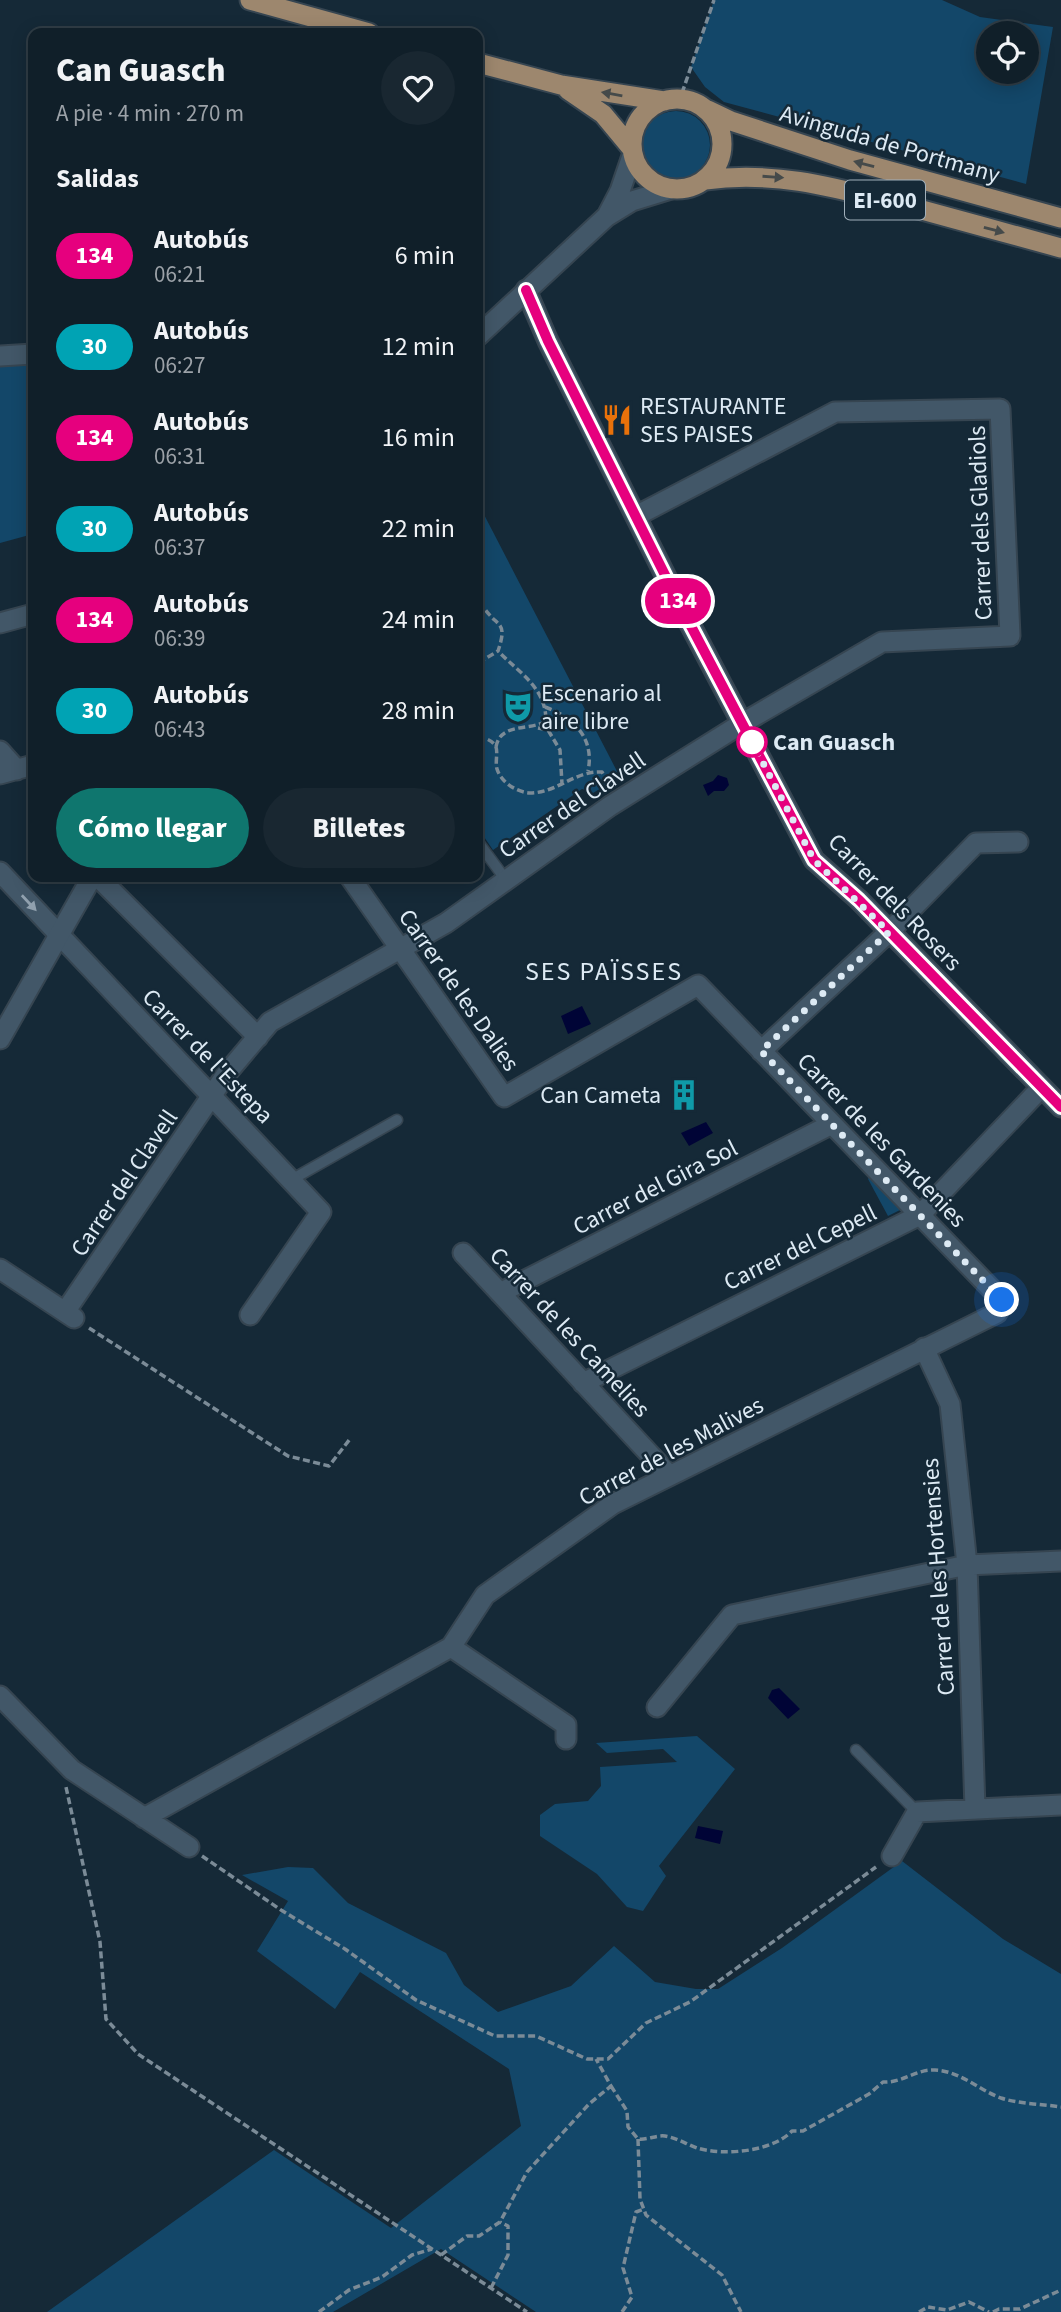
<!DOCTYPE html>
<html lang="es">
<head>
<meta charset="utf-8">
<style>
	:root { --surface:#101f29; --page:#192731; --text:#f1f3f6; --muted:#9ca2a8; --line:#303d46; --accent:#0f766e }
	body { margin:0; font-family:"Source Sans 3",sans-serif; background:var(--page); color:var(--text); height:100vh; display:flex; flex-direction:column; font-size:26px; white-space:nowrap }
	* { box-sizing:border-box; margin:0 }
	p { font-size:23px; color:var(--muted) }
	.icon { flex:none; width:38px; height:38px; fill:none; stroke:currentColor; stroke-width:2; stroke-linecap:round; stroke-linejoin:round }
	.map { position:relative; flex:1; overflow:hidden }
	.details { position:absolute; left:28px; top:28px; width:455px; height:854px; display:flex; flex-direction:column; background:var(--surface); border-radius:14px; box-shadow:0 4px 18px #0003,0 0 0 2px var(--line) }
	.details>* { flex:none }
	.badge { padding:0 14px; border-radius:23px; font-size:24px; line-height:46px }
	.tools { position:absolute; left:976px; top:21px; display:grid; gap:14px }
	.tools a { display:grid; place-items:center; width:63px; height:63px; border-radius:50%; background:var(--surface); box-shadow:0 4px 18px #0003,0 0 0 2px var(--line); font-size:35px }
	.you { position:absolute; width:35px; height:35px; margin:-18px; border:5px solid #fff; border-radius:50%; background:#1a73e8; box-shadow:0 0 0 10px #1a73e833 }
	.map>.badge { position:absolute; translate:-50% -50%; box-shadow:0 0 0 4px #fff }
	h2 { padding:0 28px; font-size:26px; line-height:63px }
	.round { display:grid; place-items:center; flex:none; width:74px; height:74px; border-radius:37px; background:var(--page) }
	.overview { display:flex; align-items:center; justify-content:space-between; height:119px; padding:0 28px }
	h1 { font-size:33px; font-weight:800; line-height:52px }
	.action { display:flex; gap:14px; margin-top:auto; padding:14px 28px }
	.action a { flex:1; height:80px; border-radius:42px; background:var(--accent); color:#fff; font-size:28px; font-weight:800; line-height:80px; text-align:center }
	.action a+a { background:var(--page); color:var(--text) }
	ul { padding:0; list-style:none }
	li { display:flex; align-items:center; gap:21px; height:91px; padding:0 28px }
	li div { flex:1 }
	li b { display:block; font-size:26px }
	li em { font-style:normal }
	li .badge { min-width:77px; font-weight:700; text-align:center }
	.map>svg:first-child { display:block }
	.green { fill:#134769; fill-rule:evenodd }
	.water { fill:#000436 }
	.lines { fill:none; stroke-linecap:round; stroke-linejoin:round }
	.service-casing { stroke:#364551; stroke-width:13 }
	.minor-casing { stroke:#364551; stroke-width:23 }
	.secondary-casing { stroke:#364551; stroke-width:23 }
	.primary-casing { stroke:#364551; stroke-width:23 }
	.path { stroke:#7b8b97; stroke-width:3.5; stroke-dasharray:7 3.5; stroke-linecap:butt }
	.service { stroke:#425768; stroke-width:10 }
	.minor { stroke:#425768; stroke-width:19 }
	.secondary { stroke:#425768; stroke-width:19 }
	.primary { stroke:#9d876e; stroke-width:19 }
	.oneway { fill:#454a4a }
	.oneway2 { fill:#90a0ae }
	.line-casing { stroke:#fff; stroke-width:16 }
	.line { stroke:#e6007e; stroke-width:10 }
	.walk { stroke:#ddeaf4; stroke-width:7; stroke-dasharray:0 12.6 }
	.stop-dot { fill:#fff; stroke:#e6007e; stroke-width:3.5 }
	.labels { text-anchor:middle; stroke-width:5; stroke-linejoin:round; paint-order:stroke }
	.shield { fill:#152937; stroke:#a1b0bb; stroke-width:2 }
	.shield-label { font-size:23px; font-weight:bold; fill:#ddeaf4 }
	.street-label { font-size:24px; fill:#ddeaf4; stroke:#152937 }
	.poi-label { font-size:24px; fill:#ddeaf4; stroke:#152937; text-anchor:start }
	.stop-label { font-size:24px; font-weight:bold; fill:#ddeaf4; stroke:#152937; text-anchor:start }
	.neighbourhood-label { font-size:26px; letter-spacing:2px; fill:#ddeaf4; stroke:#152937 }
</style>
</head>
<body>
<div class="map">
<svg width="1061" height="2312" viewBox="0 0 1061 2312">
	<rect width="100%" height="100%" fill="#152937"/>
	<path class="green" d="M 714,0 L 942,0 L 980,17 L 1053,27 L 1026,184 L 724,102 L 705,87 L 691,67 ZM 989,33 L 1027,33 L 1027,72 L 989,72 Z
		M642 145a34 34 0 1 1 68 0a34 34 0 1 1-68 0Z
		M 33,364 L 33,534 L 0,543 L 0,365 Z
		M 478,503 L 620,777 L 593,793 L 582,789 L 493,850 L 478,828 Z
		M 873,1171 L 906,1207 L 888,1216 L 868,1179 Z
		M 697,1736 L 735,1769 L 659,1866 L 666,1876 L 643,1911 L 627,1907 L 597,1874 L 540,1836 L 540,1815 L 555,1804 L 588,1801 L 601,1786 L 600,1767 L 677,1762 L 663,1749 L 607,1753 L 596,1743 Z
		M 902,1861 L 1003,1939 L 1061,1974 L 1061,2312 L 536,2312 L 441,2249 L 333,2312 L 47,2312 L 274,2150 L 391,2228 L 521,2126 L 509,2069 L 360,1972 L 335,2009 L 257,1951 L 288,1901 L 242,1875 L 288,1867 L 313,1868 L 348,1903 L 446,1953 L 464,1985 L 498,2012 L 571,1986 L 614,1946 L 655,1982 L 696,1989 L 718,1989 L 782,1948 Z"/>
	<path class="water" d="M 718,775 L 727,778 L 729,785 L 724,791 L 714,791 L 708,796 L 703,785 L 713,781 Z
		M 582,1006 L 591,1024 L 568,1034 L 561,1016 Z
		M 706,1122 L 713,1133 L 689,1146 L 681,1133 Z
		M 779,1688 L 800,1709 L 788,1719 L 768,1698 L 772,1690 Z
		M 698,1826 L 723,1831 L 720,1844 L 695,1838 Z"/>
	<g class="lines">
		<defs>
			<path id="service" d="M 478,842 L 506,880
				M 291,1180 L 397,1120
				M 856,1750 L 917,1812"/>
			<path id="minor" d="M 526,290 L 548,341 L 682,609 L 814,860 L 859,900 L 1061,1107
				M 0,356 L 33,354
				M 0,623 L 33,614
				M 0,751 L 17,770
				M 0,774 L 33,765
				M 0,872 L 321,1212 L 250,1315
				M 98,877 L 258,1037
				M 761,1051 L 889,932 L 976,843 L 1018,842
				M 463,1253 L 669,1475
				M 0,1269 L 74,1318
				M 500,1293 L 832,1124
				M 65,1312 L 227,1073 L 270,1022 L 446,923 L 610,806 L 741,724 L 882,642 L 1010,636 L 1000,409 L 835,412 L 636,516
				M 924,1348 L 950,1404 L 967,1565 L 975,1809
				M 583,1383 L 920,1215 L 1040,1089
				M 451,1647 L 566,1725 L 566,1739
				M 0,1696 L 72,1770 L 189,1847
				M 657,1707 L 732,1615 L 967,1565 L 1061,1561
				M 144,1818 L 451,1647 L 485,1595 L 613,1504 L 997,1313 L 1002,1300 L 698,985 L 504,1097 L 350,877
				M 892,1856 L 917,1812 L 1061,1805"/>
			<path id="secondary" d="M 607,216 L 620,191 L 633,153
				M 478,336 L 606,217 L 632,201 L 671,189
				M 0,1039 L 92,877"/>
			<path id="primary" d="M 250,0 L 369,33
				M 478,63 L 561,85 L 664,101
				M 568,90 L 603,114 L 632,149
				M632 144a45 45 0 1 1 90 0a45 45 0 1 1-90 0Z
				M 708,110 L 731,121 L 850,160 L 1061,218
				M 705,180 C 779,170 840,189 911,207 C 961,221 1011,234 1061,248"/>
		</defs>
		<use href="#service" class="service-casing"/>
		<use href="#minor" class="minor-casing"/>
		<use href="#secondary" class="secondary-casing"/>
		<use href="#primary" class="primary-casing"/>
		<path class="path" d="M 682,93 L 714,0
			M 478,580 C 480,588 480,602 484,608 C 498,628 508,621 498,651 L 478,663
			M 545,707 C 573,717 595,738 588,771
			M 538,728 L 548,730 L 560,750 L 562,784
			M 478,736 C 484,738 493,740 496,747 C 498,753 495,762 497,769 C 501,782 516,792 530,793 C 557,793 576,770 602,772 L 610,785
			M 496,747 C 500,722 531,731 546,721 C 546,687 519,673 498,651
			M 89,1328 L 288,1456 L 329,1466 L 350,1439
			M 66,1787 L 100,1942 L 106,2019 L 138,2054 L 527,2312
			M 202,1856 L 281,1910 L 345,1949 L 416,2000 L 495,2036 L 536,2036 L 587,2059 L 608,2059 L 646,2023 L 690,2002 L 876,1867
			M 611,2086 L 627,2111 L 628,2127 L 638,2139 C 648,2140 656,2135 665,2136 C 677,2138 686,2144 697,2148 C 724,2156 772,2152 792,2131 L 803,2131 L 869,2094 L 883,2082 C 903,2083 916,2069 935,2070 C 960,2071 979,2090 1001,2098 C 1019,2104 1042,2104 1061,2107
			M 638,2139 L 640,2199 L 646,2215 L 722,2275 L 741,2312
			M 441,2255 L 467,2236 L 479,2236 L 500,2222 L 527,2172 L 589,2104 L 611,2086 L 596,2059
			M 491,2288 L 508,2255 L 508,2226 L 500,2222
			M 319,2312 L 349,2290 L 382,2277 L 412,2255 L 432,2249
			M 622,2312 L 632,2297 L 623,2268 L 636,2212 L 644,2209
			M 919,2312 L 928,2307 L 947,2310 L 969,2302 L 989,2312
			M 993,2312 L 999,2309 L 1020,2309 L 1061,2290"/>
		<use href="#service" class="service"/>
		<use href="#minor" class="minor"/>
		<use href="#secondary" class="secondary"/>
		<use href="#primary" class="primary"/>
	</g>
	<defs><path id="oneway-solid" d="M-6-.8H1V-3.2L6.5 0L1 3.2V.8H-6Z" transform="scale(1.75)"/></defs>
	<g class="oneway">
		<use href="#oneway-solid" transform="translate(612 94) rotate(-170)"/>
		<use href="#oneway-solid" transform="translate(864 164) rotate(-165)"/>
		<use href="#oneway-solid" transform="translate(773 177) rotate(4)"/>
		<use href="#oneway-solid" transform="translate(994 230) rotate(15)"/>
	</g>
	<use class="oneway2" href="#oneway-solid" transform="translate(29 903) rotate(47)"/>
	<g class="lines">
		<defs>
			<path id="line" d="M 526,290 L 548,341 L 682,609 L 814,860 L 859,900 L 1061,1107"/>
		</defs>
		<use href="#line" class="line-casing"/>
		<use href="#line" class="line"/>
		<path class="walk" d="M 752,742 L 814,860 L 889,932 L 761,1051 L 1002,1300"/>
	</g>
	<defs>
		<symbol id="restaurant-bare" viewBox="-9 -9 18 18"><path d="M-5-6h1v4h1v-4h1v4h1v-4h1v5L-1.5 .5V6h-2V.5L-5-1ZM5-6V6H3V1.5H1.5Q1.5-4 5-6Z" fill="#e8710a" stroke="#152937" stroke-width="2.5" paint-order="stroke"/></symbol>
		<symbol id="theatre-bare" viewBox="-9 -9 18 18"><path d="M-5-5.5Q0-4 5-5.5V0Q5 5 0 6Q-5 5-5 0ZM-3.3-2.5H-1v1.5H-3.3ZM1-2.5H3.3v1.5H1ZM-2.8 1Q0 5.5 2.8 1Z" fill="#0f9aa8" stroke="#152937" stroke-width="2.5" paint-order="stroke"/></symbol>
		<symbol id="building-bare" viewBox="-9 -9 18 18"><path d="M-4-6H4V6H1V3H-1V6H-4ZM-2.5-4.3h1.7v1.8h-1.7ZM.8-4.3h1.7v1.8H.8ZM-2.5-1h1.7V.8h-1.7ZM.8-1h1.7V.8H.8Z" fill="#0f9aa8" stroke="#152937" stroke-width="2.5" paint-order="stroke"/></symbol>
	</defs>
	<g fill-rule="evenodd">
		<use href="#restaurant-bare" x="595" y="398" width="44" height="44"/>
		<use href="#theatre-bare" x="496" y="685" width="44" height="44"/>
		<use href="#building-bare" x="662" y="1073" width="44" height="44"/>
	</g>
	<circle class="stop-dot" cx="752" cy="742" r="14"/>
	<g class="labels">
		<rect class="shield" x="845" y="180.5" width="80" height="39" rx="5"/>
		<g class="shield-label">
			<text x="885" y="208">EI-600</text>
		</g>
		<g class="street-label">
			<text transform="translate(890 144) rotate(16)" y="8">Avinguda de Portmany</text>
			<text transform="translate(980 523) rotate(-92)" y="8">Carrer dels Gladiols</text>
			<text transform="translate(572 805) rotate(-34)" y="8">Carrer del Clavell</text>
			<text transform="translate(895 902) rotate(46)" y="8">Carrer dels Rosers</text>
			<text transform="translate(459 990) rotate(55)" y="8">Carrer de les Dalies</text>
			<text transform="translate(208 1056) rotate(46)" y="8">Carrer de l'Estepa</text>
			<text transform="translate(882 1140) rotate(46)" y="8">Carrer de les Gardenies</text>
			<text transform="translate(124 1183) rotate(-56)" y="8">Carrer del Clavell</text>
			<text transform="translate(655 1187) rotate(-27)" y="8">Carrer del Gira Sol</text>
			<text transform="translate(800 1247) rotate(-26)" y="8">Carrer del Cepell</text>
			<text transform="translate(570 1332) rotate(47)" y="8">Carrer de les Camelies</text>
			<text transform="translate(671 1451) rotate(-28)" y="8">Carrer de les Malives</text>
			<text transform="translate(938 1577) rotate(-94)" y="8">Carrer de les Hortensies</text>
		</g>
		<g class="poi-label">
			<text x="640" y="414">RESTAURANTE<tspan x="640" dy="28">SES PAISES</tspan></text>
			<text x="541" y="701">Escenario al<tspan x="541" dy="28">aire libre</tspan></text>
			<text x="661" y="1103" text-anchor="end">Can Cameta</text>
		</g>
		<g class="stop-label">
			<text x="773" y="750">Can Guasch</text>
		</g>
		<g class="neighbourhood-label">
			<text x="604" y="980">SES PAÏSSES</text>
		</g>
	</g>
</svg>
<div class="tools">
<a><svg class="icon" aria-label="locate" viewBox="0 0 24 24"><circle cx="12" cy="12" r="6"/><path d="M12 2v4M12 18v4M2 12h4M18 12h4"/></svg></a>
</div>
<div class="you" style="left:1002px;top:1300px"></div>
<b class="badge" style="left:678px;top:601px;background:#e6007e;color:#fff">134</b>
<section class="details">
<div class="overview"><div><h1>Can Guasch</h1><p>A pie · 4 min · 270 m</p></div><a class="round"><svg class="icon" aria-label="heart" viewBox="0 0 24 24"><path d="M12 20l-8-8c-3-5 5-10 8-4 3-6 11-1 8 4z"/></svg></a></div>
<h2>Salidas</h2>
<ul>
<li><span class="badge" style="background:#e6007e;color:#fff">134</span><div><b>Autobús</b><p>06:21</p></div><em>6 min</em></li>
<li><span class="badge" style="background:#00a3b4;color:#fff">30</span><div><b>Autobús</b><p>06:27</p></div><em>12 min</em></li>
<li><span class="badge" style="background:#e6007e;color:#fff">134</span><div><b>Autobús</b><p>06:31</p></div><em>16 min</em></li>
<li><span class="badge" style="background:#00a3b4;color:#fff">30</span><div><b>Autobús</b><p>06:37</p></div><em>22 min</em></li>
<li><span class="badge" style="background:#e6007e;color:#fff">134</span><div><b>Autobús</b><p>06:39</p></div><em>24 min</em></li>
<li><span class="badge" style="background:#00a3b4;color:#fff">30</span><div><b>Autobús</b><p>06:43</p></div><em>28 min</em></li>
</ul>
<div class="action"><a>Cómo llegar</a><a>Billetes</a></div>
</section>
</div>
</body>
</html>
